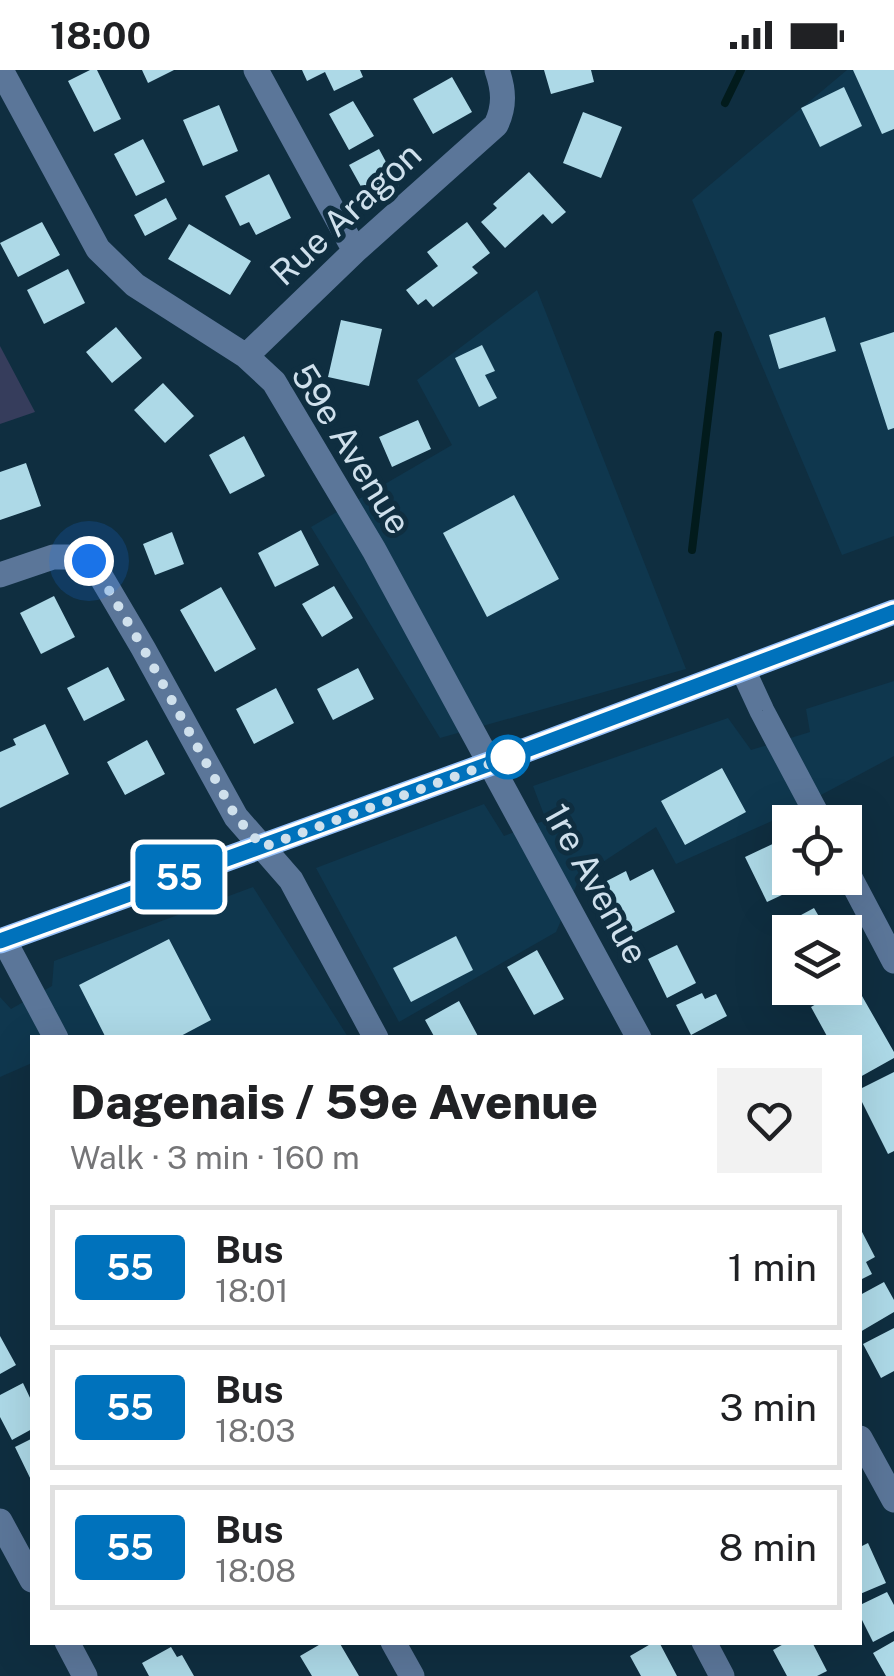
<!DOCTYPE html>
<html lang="en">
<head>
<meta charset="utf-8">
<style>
	:root { --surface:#fff; --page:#f2f2f2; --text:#202124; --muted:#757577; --line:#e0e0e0 }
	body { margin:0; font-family:"Public Sans",sans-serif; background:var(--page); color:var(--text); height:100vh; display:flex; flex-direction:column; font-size:38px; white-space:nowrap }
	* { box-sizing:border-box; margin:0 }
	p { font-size:32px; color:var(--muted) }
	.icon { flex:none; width:55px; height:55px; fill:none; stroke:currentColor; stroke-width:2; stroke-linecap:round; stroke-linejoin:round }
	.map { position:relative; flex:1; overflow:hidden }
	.details { position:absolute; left:30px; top:965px; width:832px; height:610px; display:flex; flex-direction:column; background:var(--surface); border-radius:0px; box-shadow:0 10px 40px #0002 }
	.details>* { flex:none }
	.badge { padding:0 20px; border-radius:8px; font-size:35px; line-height:65px }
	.fabs { position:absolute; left:772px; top:735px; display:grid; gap:20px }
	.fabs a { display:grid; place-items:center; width:90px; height:90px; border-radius:0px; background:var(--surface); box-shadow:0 10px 40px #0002; font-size:50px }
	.you { position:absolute; width:50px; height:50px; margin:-25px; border:8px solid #fff; border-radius:50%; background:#1a73e8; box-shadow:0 0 0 15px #1a73e833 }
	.map>.badge { position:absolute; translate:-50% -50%; box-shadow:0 0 0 5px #fff }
	.round { display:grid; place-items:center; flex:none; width:105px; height:105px; border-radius:0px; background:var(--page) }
	.headline { display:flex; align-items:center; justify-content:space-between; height:170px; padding:0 40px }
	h1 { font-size:48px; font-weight:800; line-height:75px }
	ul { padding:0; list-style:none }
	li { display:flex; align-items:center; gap:30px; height:125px; margin:0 20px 15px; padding:0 20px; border:5px solid var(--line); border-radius:0px }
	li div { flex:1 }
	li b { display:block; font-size:38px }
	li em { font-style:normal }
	li .badge { min-width:110px; font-weight:700; text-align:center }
	.status { display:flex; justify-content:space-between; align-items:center; height:70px; padding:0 50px; background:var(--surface); direction:ltr }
	.status svg { height:28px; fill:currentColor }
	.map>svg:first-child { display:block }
	.built { fill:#0f374e }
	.green { fill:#363d5c }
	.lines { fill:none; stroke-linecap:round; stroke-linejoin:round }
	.stream { stroke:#021b1c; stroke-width:8 }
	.building { fill:#add9e7 }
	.minor { stroke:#5b7699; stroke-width:25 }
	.major { stroke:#94c0fa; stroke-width:25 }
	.line-casing { stroke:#fff; stroke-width:22 }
	.line { stroke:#0072bc; stroke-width:15 }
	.walk { stroke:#cfe0ec; stroke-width:10; stroke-dasharray:0 18 }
	.stop-dot { fill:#fff; stroke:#0072bc; stroke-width:5 }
	.labels { text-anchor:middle; stroke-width:10; stroke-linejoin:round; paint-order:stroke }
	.street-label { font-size:35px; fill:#cfe0ec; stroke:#0f2e40 }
</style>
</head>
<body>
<div class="status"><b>18:00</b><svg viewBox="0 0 49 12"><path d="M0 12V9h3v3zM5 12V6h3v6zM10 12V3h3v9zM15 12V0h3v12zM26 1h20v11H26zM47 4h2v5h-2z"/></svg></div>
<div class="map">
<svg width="894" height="1606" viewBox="0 0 894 1606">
	<rect width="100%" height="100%" fill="#0f2e40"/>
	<path class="built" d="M 847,0 L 894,0 L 894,466 L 842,485 L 692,130 Z
		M 537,220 L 686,599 L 440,668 L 311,457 L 452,375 L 417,310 Z
		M 894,611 L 894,686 L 774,750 L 676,794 L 656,757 L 580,807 L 556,862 L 399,952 L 316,798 L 484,734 L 504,766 L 546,750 L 533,716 L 728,648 L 751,680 L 810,662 L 806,639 Z
		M 253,817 L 348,967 L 32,968 L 32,993 L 0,1007 L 0,927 L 11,939 L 52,916 L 54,891 Z"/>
	<path class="green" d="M 0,276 L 35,342 L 0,354 Z"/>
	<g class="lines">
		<path class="stream" d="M 725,33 L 741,0
			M 692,480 L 718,265"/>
	</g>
	<path class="building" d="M 90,0 L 97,0 L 121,49 L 94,62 L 68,11 Z
		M 142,0 L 174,0 L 148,13 Z
		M 302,0 L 360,0 L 363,7 L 334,21 L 325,2 L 307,11 Z
		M 544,0 L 591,0 L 594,12 L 551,24 Z
		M 853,0 L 894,0 L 894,59 L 882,64 Z
		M 452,7 L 472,42 L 433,64 L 413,29 Z
		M 844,17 L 862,56 L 820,77 L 801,38 Z
		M 353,31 L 374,66 L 349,80 L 329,44 Z
		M 219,35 L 238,81 L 203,96 L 183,50 Z
		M 583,42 L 622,57 L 601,108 L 563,93 Z
		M 143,69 L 165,112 L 136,126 L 114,84 Z
		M 379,79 L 399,116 L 369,131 L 349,95 Z
		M 529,102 L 566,142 L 552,154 L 543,144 L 505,178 L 481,152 L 497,138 L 493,134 Z
		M 269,104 L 291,148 L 256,165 L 249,152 L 240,156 L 225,126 Z
		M 166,128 L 177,149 L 145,166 L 134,145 Z
		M 42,152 L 60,185 L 18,207 L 0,173 Z
		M 467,152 L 490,183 L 472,197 L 478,203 L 433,237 L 426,229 L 418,235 L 406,220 L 438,196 L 427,182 Z
		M 189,154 L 251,191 L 230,225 L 168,189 Z
		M 68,199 L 85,233 L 44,254 L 27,220 Z
		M 825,247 L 836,281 L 779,299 L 769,265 Z
		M 341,250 L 382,259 L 369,316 L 328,307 Z
		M 116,257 L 142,288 L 112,313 L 86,282 Z
		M 894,262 L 894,358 L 888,360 L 860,273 Z
		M 482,275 L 495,301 L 485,305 L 497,328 L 479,337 L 455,288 Z
		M 163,313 L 194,346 L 165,373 L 134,340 Z
		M 418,350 L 431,379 L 392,397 L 379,367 Z
		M 244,366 L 265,406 L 230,424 L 209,385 Z
		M 26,393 L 41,436 L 0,450 L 0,402 Z
		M 514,425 L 559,509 L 487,547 L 443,463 Z
		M 301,460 L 319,495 L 275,517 L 258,483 Z
		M 172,462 L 184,494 L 155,505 L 143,474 Z
		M 334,516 L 353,548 L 322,567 L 302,534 Z
		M 221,517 L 256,579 L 215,602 L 180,540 Z
		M 54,526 L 75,567 L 41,584 L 20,543 Z
		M 108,597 L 125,630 L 84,651 L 67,618 Z
		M 358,598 L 374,629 L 333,650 L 317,619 Z
		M 276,618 L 294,653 L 254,674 L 236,639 Z
		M 45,654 L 69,704 L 0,738 L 0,682 L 16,675 L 13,669 Z
		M 147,670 L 165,704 L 125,725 L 107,692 Z
		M 722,698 L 746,742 L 685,775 L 661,731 Z
		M 779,771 L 790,794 L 790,808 L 797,808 L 801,816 L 767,832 L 745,787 Z
		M 653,799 L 675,842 L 628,866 L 601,814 L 626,801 L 630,811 Z
		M 814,838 L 828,862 L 790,862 L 790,881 L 777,858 Z
		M 456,866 L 473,900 L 411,932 L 393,898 Z
		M 169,869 L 211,950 L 177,968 L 106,968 L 79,915 Z
		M 677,875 L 696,913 L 667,928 L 648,889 Z
		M 537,880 L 564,929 L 534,945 L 507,897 Z
		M 854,912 L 894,982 L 894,988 L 860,1007 L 860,968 L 828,968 L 811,937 Z
		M 702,923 L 705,929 L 716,924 L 727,946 L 691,965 L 676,935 Z
		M 459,931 L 479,968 L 435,968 L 425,950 Z
		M 894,1002 L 894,1081 L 888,1084 L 860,1028 L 860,1019 Z
		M 860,1158 L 875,1187 L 866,1192 L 872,1204 L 860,1210 Z
		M 884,1212 L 894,1230 L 894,1242 L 860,1262 L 860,1225 Z
		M 894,1258 L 894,1301 L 881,1308 L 863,1274 Z
		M 0,1266 L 16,1295 L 0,1304 Z
		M 23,1313 L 32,1332 L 32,1359 L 12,1370 L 0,1347 L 0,1325 Z
		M 31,1369 L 32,1372 L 32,1412 L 15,1377 Z
		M 868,1473 L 886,1513 L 860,1524 L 860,1477 Z
		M 887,1522 L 894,1535 L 894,1561 L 873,1572 L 860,1546 L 860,1535 Z
		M 894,1571 L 894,1606 L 886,1606 L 873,1583 Z
		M 324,1572 L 339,1572 L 359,1606 L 312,1606 L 300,1586 Z
		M 654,1572 L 659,1572 L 677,1606 L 641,1606 L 630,1586 Z
		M 787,1572 L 812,1572 L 827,1601 L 817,1606 L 787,1606 L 773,1580 Z
		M 171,1577 L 177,1587 L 182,1585 L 194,1606 L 149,1606 L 142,1593 Z"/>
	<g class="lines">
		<path class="minor" d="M 1,0 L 98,179 L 135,215 L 246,286 L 274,312 L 374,480 L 639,968
			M 256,0 L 355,181
			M 246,286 L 355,181 L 496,55 C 505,36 504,20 497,0
			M 0,505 L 53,487 L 72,487 L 89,491 L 100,505 L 143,578 L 236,747 L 291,810 L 376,968
			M 743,600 L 762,641 L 821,752
			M 845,798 L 894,891
			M 4,870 L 56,968
			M 860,1368 L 894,1430
			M 0,1451 L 32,1510
			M 67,1572 L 85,1606
			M 393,1572 L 412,1606
			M 704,1572 L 722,1606"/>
		<path class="major" d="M 0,871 L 489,694 L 894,542"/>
	</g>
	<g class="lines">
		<defs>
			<path id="line" d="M 0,871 L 489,694 L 894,542"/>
		</defs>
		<use href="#line" class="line-casing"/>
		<use href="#line" class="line"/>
		<path class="walk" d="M 89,491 L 100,505 L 143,578 L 236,747 L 263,777 L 511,686 L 508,687"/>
	</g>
	<circle class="stop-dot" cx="508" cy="687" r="20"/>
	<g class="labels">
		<g class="street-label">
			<text transform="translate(346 144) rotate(-43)" y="12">Rue Aragon</text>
			<text transform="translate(351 379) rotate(58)" y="12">59e Avenue</text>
			<text transform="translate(596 814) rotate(61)" y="12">1re Avenue</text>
		</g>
	</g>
</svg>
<div class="fabs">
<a><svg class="icon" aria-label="locate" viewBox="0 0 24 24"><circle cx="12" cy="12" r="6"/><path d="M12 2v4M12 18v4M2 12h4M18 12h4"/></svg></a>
<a><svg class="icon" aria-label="layers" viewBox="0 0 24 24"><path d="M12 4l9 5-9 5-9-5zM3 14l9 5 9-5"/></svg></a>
</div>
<div class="you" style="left:89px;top:491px"></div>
<b class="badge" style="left:179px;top:807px;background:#0072bc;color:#fff">55</b>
<section class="details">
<div class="headline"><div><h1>Dagenais / 59e Avenue</h1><p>Walk · 3 min · 160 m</p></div><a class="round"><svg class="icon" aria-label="heart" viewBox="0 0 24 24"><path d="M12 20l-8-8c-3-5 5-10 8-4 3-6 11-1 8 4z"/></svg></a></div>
<ul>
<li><span class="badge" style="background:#0072bc;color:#fff">55</span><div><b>Bus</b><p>18:01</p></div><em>1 min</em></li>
<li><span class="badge" style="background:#0072bc;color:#fff">55</span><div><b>Bus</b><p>18:03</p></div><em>3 min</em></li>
<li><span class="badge" style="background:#0072bc;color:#fff">55</span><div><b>Bus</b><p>18:08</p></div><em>8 min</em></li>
</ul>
</section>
</div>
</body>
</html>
